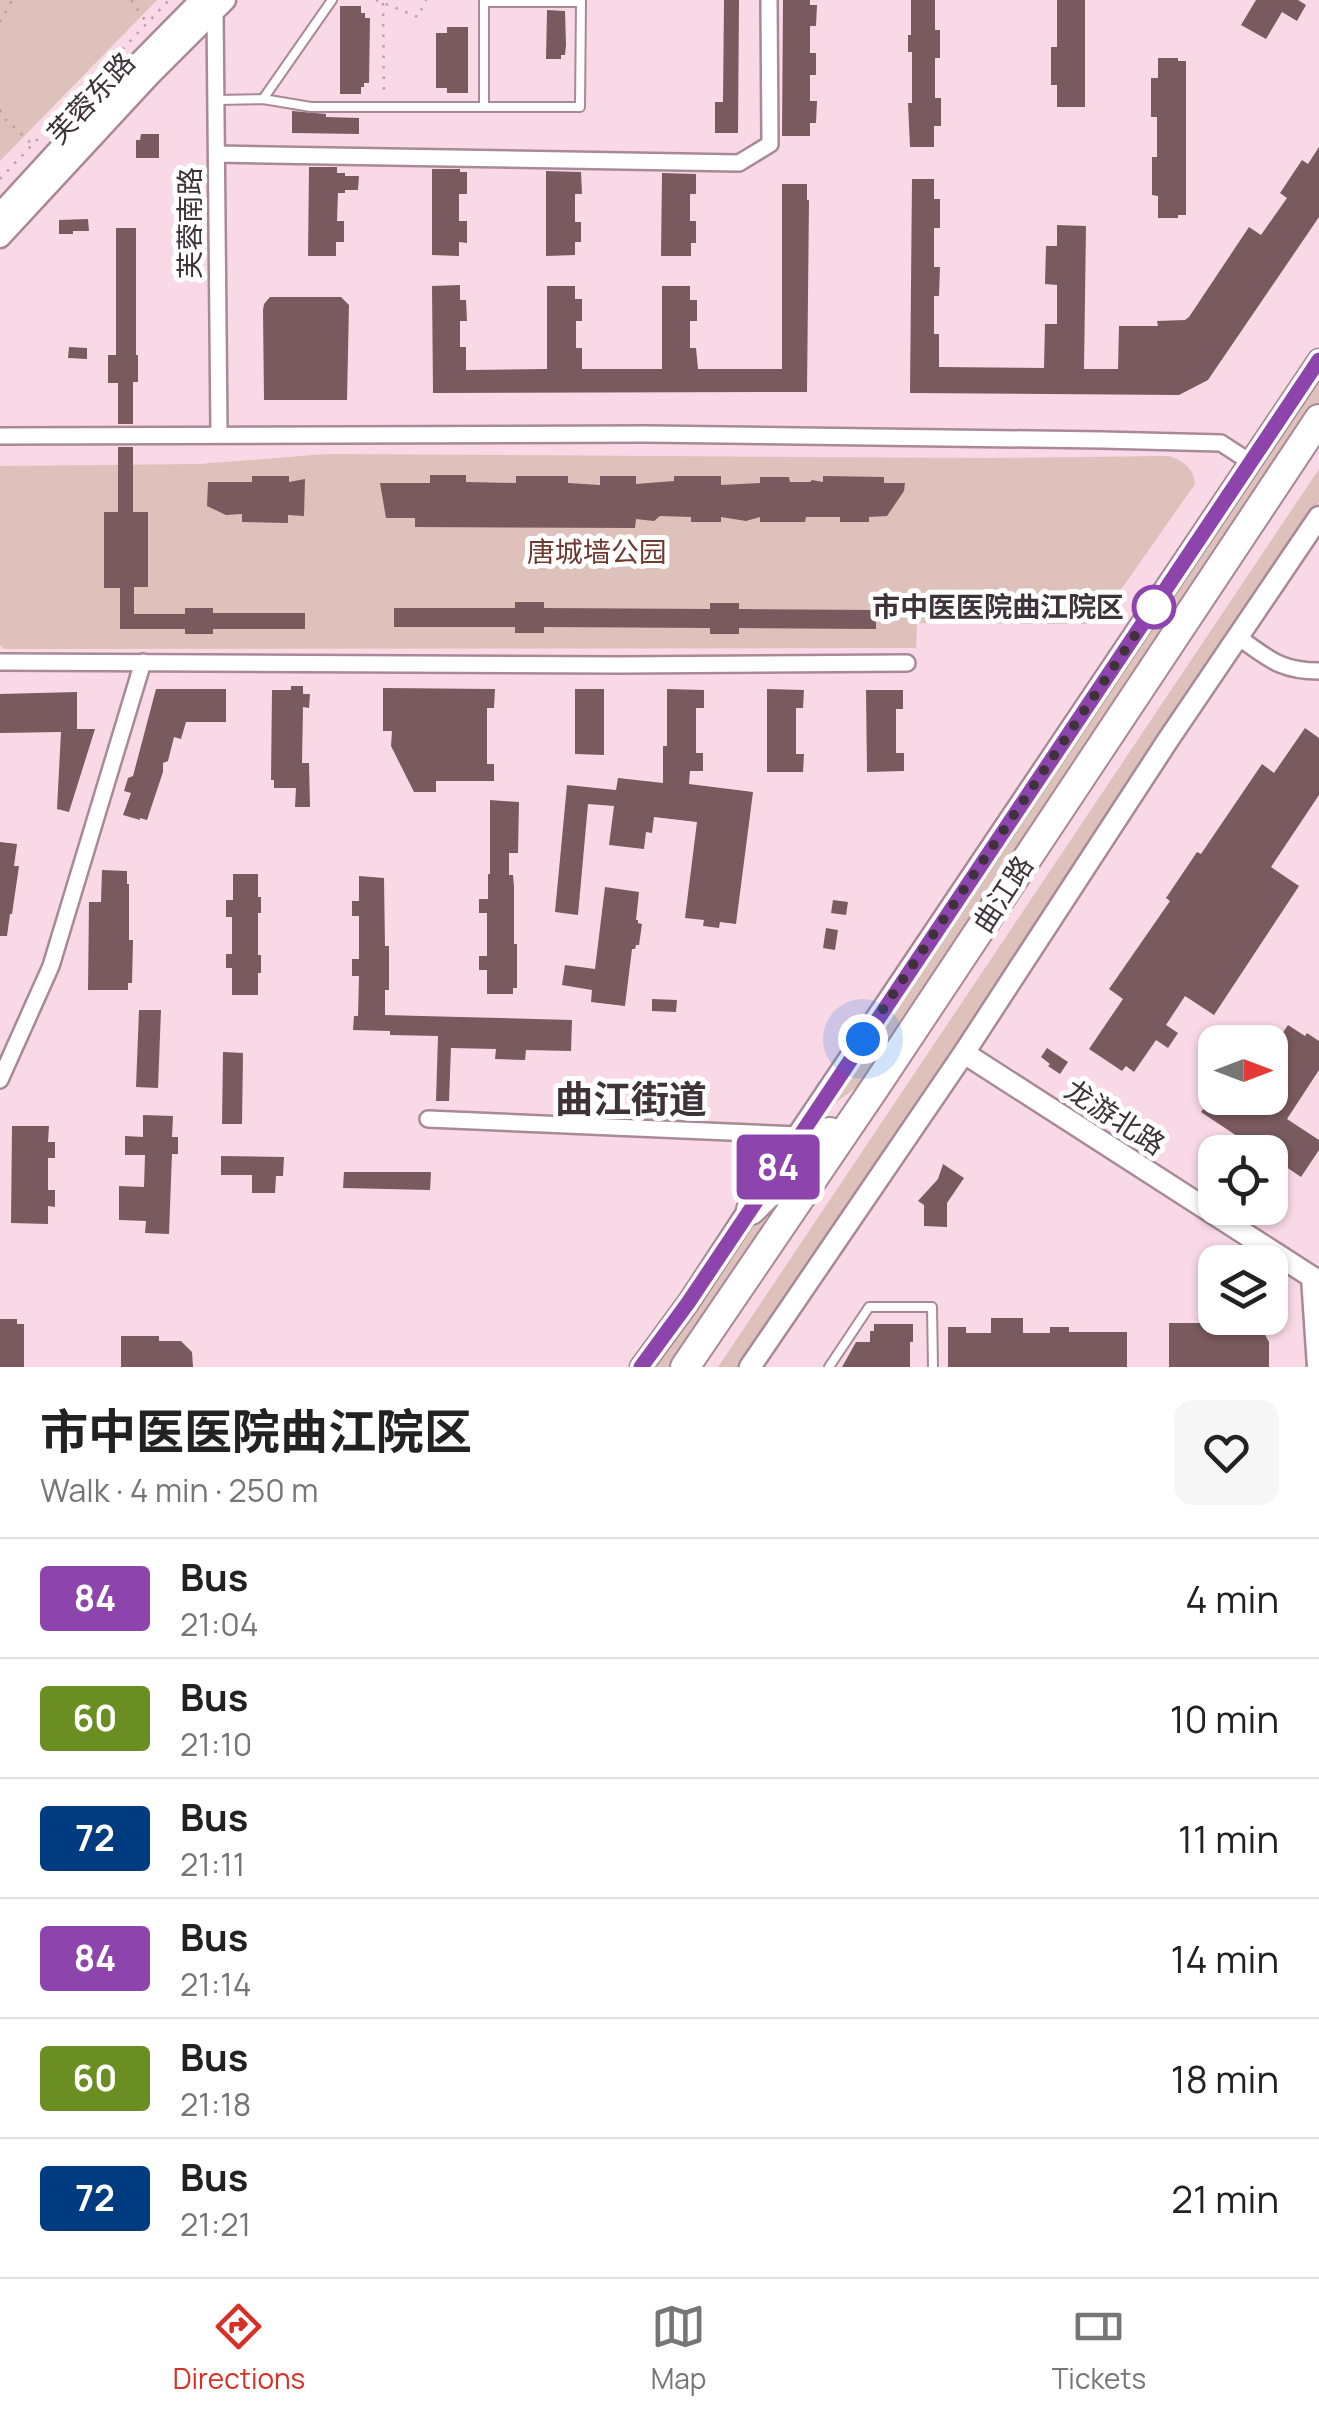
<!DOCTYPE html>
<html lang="en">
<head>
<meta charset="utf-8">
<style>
	:root { --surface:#fff; --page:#f6f6f6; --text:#222; --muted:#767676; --line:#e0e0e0; --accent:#d93025 }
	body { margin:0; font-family:Manrope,"Noto Sans SC",sans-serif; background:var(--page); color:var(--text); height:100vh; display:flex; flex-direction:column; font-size:38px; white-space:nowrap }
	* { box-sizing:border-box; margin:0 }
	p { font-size:32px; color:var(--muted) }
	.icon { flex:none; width:55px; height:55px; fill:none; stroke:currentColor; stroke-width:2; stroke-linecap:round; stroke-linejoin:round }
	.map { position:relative; height:1367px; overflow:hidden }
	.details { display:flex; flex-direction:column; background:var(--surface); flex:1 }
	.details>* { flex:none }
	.badge { padding:0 20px; border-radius:8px; font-size:35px; line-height:65px }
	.needle { width:65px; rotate:90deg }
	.buttons { position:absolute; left:1198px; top:1025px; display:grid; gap:20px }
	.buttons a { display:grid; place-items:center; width:90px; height:90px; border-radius:20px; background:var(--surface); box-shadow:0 2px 8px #0004; font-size:50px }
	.you { position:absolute; width:50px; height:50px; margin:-25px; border:8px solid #fff; border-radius:50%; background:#1a73e8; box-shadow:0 0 0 15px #1a73e833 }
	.map>.badge { position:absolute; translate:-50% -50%; box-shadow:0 0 0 5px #fff }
	.round { display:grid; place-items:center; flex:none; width:105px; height:105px; border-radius:20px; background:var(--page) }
	.summary { display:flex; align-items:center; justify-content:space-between; height:170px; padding:0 40px }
	h1 { font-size:48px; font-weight:700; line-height:75px }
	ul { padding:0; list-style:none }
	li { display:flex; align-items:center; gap:30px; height:120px; padding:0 40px; border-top:2px solid var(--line) }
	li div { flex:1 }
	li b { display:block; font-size:38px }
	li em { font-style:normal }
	li .badge { min-width:110px; font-weight:700; text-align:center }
	.dock { display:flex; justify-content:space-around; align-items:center; height:140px; border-top:2px solid var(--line); background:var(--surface); font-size:28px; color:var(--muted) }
	.dock a { display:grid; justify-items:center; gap:5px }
	.dock .active { color:var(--accent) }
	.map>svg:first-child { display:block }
	.green { fill:#ddc1ba }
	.building { fill:#795a5e }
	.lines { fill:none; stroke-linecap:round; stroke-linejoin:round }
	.lane-casing { stroke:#a88997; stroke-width:12 }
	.street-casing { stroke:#a88997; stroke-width:20 }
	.secondary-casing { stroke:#a88997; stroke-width:25 }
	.highway-casing { stroke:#a88997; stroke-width:32 }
	.path { stroke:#baa0ab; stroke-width:2.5; stroke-dasharray:2.5 8; stroke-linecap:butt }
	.lane { stroke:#fff; stroke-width:8 }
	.street { stroke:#fff; stroke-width:15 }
	.secondary { stroke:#fff; stroke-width:20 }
	.highway { stroke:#fff; stroke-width:28 }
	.line-casing { stroke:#fff; stroke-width:22 }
	.line { stroke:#8e44ad; stroke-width:15 }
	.walk { stroke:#3f3238; stroke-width:10; stroke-dasharray:0 18 }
	.stop-dot { fill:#fff; stroke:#8e44ad; stroke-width:5 }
	.labels { text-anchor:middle; stroke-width:10; stroke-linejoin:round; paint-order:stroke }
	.street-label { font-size:28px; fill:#3f3238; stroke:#fff }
	.park-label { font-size:28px; fill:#6f3a2f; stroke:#fff }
	.stop-label { font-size:28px; font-weight:bold; fill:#3f3238; stroke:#fff; text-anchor:end }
	.district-label { font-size:38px; font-weight:bold; fill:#3f3238; stroke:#fff }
</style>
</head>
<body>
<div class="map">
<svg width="1319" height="1367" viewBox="0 0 1319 1367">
	<rect width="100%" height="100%" fill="#fad9e7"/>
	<path class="green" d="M 0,0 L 157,0 L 0,161 Z
		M 1319,381 L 1319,405 L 869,1078 L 831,1106 Z
		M 327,454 L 988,458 L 1168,456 C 1183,460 1194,468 1195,484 L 1097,624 L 917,623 L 916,648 L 4,649 L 0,645 L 0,466 L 199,464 Z
		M 1319,469 L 1319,502 L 740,1367 L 718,1367 Z
		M 811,1159 L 676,1367 L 654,1367 L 758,1214 Z"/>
	<path class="building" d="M 724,0 L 739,0 L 738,133 L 715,133 L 715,102 L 723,102 Z
		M 783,0 L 810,0 L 810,5 L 817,5 L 816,26 L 810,26 L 810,53 L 816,53 L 816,75 L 810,75 L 810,101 L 817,101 L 816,123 L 810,123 L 810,136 L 782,136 Z
		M 911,0 L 935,0 L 935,30 L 940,30 L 940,58 L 935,58 L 935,98 L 941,98 L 941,126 L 934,126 L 934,147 L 910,147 L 908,103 L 912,103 L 912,52 L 908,52 L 908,35 L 911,35 Z
		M 1057,0 L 1085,0 L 1085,107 L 1057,107 L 1057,85 L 1051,85 L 1051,47 L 1057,47 Z
		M 1256,0 L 1298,0 L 1306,5 L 1297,21 L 1282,12 L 1266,39 L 1241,25 Z
		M 340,6 L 361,6 L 361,13 L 365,13 L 365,18 L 370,18 L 369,83 L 364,83 L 364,87 L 361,87 L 361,94 L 340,94 Z
		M 547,10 L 565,11 L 566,45 L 565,55 L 561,55 L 561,59 L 546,59 Z
		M 447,27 L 468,27 L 468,93 L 447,93 L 447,88 L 436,88 L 436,33 L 447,33 Z
		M 1158,58 L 1178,58 L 1178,61 L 1186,61 L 1186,215 L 1178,215 L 1178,218 L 1158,218 L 1158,196 L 1152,195 L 1152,157 L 1157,157 L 1157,117 L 1151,117 L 1151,78 L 1158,78 Z
		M 292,111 L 326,114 L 326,117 L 359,118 L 359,134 L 292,133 Z
		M 141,134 L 159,134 L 159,158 L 136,158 L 136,140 L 140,140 Z
		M 1319,147 L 1319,217 L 1208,380 L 1179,395 L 910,393 L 912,179 L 934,179 L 934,199 L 940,199 L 940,228 L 934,228 L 934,267 L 940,267 L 939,296 L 934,296 L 934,334 L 939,334 L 939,367 L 1044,368 L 1045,324 L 1057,324 L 1057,285 L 1045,284 L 1046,246 L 1057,246 L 1057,225 L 1086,226 L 1084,369 L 1118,369 L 1119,326 L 1158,326 L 1157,321 L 1185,320 L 1189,317 L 1249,227 L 1261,235 L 1287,198 L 1280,193 L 1302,160 L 1308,164 Z
		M 309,167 L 337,167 L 337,173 L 345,173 L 345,176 L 359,176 L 358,190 L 345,190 L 345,193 L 338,193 L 337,221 L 344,221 L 344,242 L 336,242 L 336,256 L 308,256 Z
		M 432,169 L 460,169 L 460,172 L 467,172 L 467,194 L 459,194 L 459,221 L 467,221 L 467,243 L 459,242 L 459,256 L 432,255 Z
		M 546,171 L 581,172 L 582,194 L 575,194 L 575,222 L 581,222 L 581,242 L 575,242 L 575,255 L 546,256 Z
		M 662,173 L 696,174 L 696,194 L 690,194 L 690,221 L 696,221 L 696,243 L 691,243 L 691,256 L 661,256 Z
		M 782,184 L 807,184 L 807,200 L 809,200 L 807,392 L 433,393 L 432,286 L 460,285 L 460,300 L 466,300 L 467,321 L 460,321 L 460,347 L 466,347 L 466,370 L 547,369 L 547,286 L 575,286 L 575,299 L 582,299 L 582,321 L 576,321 L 576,348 L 582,348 L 582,369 L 662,369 L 662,286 L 690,286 L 690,300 L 697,300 L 697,321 L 690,321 L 690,348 L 696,348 L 698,369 L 782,369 Z
		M 88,219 L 89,231 L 73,231 L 73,234 L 59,234 L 59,220 Z
		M 116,228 L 136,228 L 136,355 L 138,355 L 138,382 L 133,382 L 133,424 L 118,424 L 118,383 L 108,383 L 108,355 L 116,355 Z
		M 270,297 L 341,297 L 349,305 L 347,400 L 264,400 L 263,310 L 264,304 Z
		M 69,347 L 87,348 L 87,359 L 68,358 Z
		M 118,447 L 133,447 L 133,512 L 148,512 L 148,587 L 134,587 L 134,614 L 185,614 L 185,608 L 213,608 L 213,613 L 305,613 L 305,629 L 213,629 L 213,634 L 185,634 L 185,629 L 120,629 L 120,588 L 104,588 L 104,512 L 118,512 Z
		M 430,475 L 466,475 L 466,482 L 516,483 L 516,476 L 568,476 L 568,483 L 600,485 L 600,476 L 636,476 L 636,484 L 674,481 L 674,476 L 721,476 L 721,485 L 760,483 L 760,477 L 789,477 L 790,482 L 810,482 L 812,480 L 823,482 L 823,476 L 884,477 L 884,483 L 905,483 L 904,491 L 887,516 L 869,517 L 869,522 L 840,522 L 840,517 L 806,517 L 805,522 L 760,522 L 760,517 L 746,521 L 721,517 L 721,522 L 691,522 L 691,517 L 660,516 L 654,521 L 636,519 L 635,528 L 415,527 L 415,518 L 386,518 L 380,483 L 430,483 Z
		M 252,476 L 289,476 L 289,482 L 305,479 L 304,516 L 288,515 L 288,523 L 242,522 L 242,514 L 226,515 L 207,506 L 208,482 L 252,482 Z
		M 987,593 L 1005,593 L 1006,611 L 1000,611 L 1000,616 L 982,616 L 982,598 L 987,598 Z
		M 515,602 L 544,602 L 544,608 L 710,609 L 710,603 L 739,603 L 739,609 L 876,610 L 876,629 L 739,628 L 739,634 L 710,634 L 710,628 L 544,627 L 544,633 L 515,633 L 515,627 L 394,627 L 394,608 L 515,608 Z
		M 291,686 L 303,686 L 303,694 L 310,694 L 309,708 L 303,707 L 302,763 L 309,763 L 310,807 L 295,807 L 296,788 L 274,788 L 274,780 L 271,780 L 272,690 L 291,690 Z
		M 383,688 L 495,689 L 494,708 L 487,708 L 487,764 L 494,764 L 494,781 L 436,781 L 436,792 L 414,792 L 391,746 L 392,731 L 383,731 Z
		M 156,689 L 226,689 L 226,722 L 186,722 L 181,739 L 174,737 L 168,761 L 163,763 L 163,772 L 147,820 L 140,818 L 140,820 L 123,815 L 131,793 L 124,791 L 128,778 L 133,776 Z
		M 575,689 L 604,689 L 604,755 L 575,754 Z
		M 667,689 L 704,690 L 704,708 L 696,708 L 696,753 L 703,753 L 703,771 L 690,771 L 689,784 L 753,792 L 736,924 L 720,922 L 719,928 L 703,926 L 704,920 L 685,918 L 697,822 L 654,817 L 652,833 L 646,832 L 644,849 L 609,845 L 614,806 L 588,804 L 578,915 L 555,912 L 567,785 L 616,790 L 618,778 L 663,783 L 663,746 L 667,746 Z
		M 767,689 L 804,690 L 803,708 L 796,708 L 796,754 L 804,754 L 803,772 L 767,772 Z
		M 866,690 L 903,690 L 903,709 L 896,709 L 896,753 L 904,753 L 904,771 L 867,772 Z
		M 77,692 L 77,729 L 95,729 L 69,812 L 57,809 L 61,732 L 0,733 L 0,694 Z
		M 1305,728 L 1319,738 L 1319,795 L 1271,867 L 1299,886 L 1214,1015 L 1185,996 L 1166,1025 L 1178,1033 L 1168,1048 L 1156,1040 L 1134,1072 L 1126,1066 L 1122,1071 L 1089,1049 L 1123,999 L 1109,989 L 1170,901 L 1166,898 L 1197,852 L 1201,854 L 1262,764 L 1274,773 Z
		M 490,800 L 519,802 L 518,853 L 509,853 L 509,875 L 513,875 L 514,887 L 514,944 L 517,944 L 517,988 L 513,988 L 513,994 L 487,994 L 487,970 L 479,970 L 479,956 L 487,956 L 487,913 L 479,913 L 479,899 L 488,899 L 488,874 L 490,874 Z
		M 0,842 L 17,844 L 14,866 L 19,866 L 12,914 L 10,914 L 7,936 L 0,936 Z
		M 102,870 L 127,871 L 127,884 L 129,884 L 129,940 L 133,940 L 132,983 L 128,983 L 128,990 L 88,990 L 89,902 L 101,902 Z
		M 233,874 L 258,874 L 258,897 L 261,897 L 261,913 L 258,913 L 258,955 L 261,955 L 261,973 L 258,973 L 258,995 L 232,995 L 232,968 L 226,968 L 226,954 L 232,954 L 232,917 L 226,917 L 226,900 L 233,900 Z
		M 359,876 L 384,878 L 385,946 L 389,946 L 389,990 L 385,990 L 385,1015 L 572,1020 L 571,1051 L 526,1050 L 525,1060 L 495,1059 L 496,1049 L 451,1048 L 449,1101 L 436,1101 L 438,1036 L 390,1035 L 390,1031 L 353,1030 L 354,1016 L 358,1016 L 359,976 L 352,976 L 352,959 L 359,959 L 359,916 L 352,916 L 352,901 L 359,901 Z
		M 605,887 L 639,892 L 636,920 L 638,920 L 638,923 L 642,924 L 639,945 L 636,945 L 635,949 L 632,949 L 625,1006 L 591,1002 L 592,990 L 562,985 L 565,965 L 595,969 Z
		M 833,900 L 848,902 L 846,915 L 831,913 Z
		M 826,928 L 838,930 L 835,950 L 823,948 Z
		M 652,999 L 677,1000 L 676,1012 L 652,1011 Z
		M 139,1010 L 161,1010 L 158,1088 L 136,1087 Z
		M 1288,1025 L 1305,1036 L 1307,1033 L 1319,1041 L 1319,1070 L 1287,1119 L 1319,1140 L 1319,1150 L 1301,1177 L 1270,1156 L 1270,1152 L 1260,1149 L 1258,1151 L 1248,1145 L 1247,1148 L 1235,1140 L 1237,1136 L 1201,1112 L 1211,1098 L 1270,1098 L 1270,1052 Z
		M 1047,1048 L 1068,1062 L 1060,1074 L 1048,1066 L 1050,1064 L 1041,1057 Z
		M 223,1052 L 243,1053 L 242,1124 L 222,1124 Z
		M 143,1115 L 173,1116 L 172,1137 L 178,1137 L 178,1154 L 172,1154 L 169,1234 L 145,1233 L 146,1221 L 119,1220 L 119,1186 L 144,1187 L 145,1155 L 125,1155 L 125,1136 L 143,1137 Z
		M 12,1126 L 49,1126 L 48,1142 L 55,1142 L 55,1158 L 48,1158 L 48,1190 L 55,1190 L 55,1207 L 48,1206 L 48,1224 L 11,1223 Z
		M 221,1156 L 284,1157 L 283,1176 L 276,1176 L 275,1193 L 252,1193 L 252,1175 L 221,1175 Z
		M 943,1164 L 964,1178 L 947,1203 L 947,1227 L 924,1226 L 924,1205 L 918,1201 L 938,1179 Z
		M 344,1172 L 431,1172 L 430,1190 L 343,1188 Z
		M 991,1318 L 1023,1318 L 1023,1333 L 1050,1333 L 1050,1327 L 1069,1327 L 1069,1332 L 1127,1332 L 1127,1367 L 948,1367 L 948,1327 L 966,1327 L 966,1333 L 991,1333 Z
		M 1201,1318 L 1239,1318 L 1239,1322 L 1258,1322 L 1269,1342 L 1269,1367 L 1169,1367 L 1169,1323 L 1201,1323 Z
		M 0,1319 L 17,1319 L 17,1324 L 24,1324 L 24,1367 L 0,1367 Z
		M 874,1324 L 913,1324 L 913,1342 L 910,1342 L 910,1367 L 842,1367 L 856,1342 L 870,1342 L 870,1331 L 874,1331 Z
		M 121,1336 L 159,1336 L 159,1341 L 181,1341 L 192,1352 L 193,1367 L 121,1367 Z"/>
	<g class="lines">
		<defs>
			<path id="lane" d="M 263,99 L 332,0
				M 216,100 L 263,99 L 311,107 L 580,107 L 581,2 L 484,2 L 484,0
				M 484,107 L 484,2
				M 829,1367 L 869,1307 L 932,1307 L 933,1367"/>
			<path id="street" d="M 215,11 L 219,434
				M 217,154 L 739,163 L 770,144 L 769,0
				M 0,436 L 647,434 L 1102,440 L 1221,443 L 1250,462
				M 1238,637 C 1268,658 1280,671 1319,671
				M 0,662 L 619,665 L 907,663
				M 0,1080 L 51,966 L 143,662
				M 428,1119 L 798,1135"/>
			<path id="secondary" d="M 0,214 L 132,70 L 201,0
				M 0,237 L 149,76 L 225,0
				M 964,1053 L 1312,1277 L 1318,1367
				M 641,1367 L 688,1303 L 798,1135 L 1319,360
				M 750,1367 L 964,1053 L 1168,740 L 1319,517"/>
			<path id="highway" d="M 751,1210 L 830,1132
				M 685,1367 L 874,1089 L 1319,419"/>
		</defs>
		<use href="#lane" class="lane-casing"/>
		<use href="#street" class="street-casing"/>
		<use href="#secondary" class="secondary-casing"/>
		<use href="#highway" class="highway-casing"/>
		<path class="path" d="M 131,0 L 147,23
			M 376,0 L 418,17 L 426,0
			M 383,3 L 384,97
			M 0,22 L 12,0
			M 0,110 L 4,118 L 32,144
			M 0,179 L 169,0"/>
		<use href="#lane" class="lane"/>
		<use href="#street" class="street"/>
		<use href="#secondary" class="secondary"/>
		<use href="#highway" class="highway"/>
	</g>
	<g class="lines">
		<defs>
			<path id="line" d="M 641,1367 L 688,1303 L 1319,360"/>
		</defs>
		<use href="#line" class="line-casing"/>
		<use href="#line" class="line"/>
		<path class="walk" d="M 863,1039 L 1154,607"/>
	</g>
	<circle class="stop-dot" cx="1154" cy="607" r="20"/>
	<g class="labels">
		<g class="street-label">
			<text transform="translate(91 98) rotate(-47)" y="10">芙蓉东路</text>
			<text transform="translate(190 223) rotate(-90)" y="10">芙蓉南路</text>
			<text transform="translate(1003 894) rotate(-57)" y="10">曲江路</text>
			<text transform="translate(1115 1117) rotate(33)" y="10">龙游北路</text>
		</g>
		<g class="park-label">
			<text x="597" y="562">唐城墙公园</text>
		</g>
		<g class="stop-label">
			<text x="1124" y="617">市中医医院曲江院区</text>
		</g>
		<g class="district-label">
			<text x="631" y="1113">曲江街道</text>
		</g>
	</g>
</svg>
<div class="buttons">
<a><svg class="needle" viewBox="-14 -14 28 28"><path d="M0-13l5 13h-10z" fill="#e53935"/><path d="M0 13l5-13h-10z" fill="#767676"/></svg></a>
<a><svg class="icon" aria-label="locate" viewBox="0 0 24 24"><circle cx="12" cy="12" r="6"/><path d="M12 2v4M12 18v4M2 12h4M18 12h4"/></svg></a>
<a><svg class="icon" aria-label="layers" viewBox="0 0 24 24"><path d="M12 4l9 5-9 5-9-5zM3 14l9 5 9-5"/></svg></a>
</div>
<div class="you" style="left:863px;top:1039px"></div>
<b class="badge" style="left:778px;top:1167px;background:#8e44ad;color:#fff">84</b>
</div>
<section class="details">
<div class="summary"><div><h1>市中医医院曲江院区</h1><p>Walk · 4 min · 250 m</p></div><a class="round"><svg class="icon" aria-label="heart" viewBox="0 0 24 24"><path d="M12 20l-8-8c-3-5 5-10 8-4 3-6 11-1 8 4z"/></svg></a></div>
<ul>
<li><span class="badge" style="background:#8e44ad;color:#fff">84</span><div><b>Bus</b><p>21:04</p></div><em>4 min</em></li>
<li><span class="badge" style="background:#6b8e23;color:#fff">60</span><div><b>Bus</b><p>21:10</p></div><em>10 min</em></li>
<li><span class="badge" style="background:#003b80;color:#fff">72</span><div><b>Bus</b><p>21:11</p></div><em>11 min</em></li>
<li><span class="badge" style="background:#8e44ad;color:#fff">84</span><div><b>Bus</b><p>21:14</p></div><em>14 min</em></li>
<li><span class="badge" style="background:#6b8e23;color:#fff">60</span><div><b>Bus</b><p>21:18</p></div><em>18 min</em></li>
<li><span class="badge" style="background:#003b80;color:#fff">72</span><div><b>Bus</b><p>21:21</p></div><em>21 min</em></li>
</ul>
</section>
<nav class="dock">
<a class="active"><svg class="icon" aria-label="directions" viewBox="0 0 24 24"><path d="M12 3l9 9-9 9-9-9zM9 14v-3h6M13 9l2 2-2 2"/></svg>Directions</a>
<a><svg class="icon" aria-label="map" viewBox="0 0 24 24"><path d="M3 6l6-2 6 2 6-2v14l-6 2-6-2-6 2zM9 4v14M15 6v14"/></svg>Map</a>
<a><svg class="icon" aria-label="tickets" viewBox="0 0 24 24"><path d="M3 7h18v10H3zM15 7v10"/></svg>Tickets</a>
</nav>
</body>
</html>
